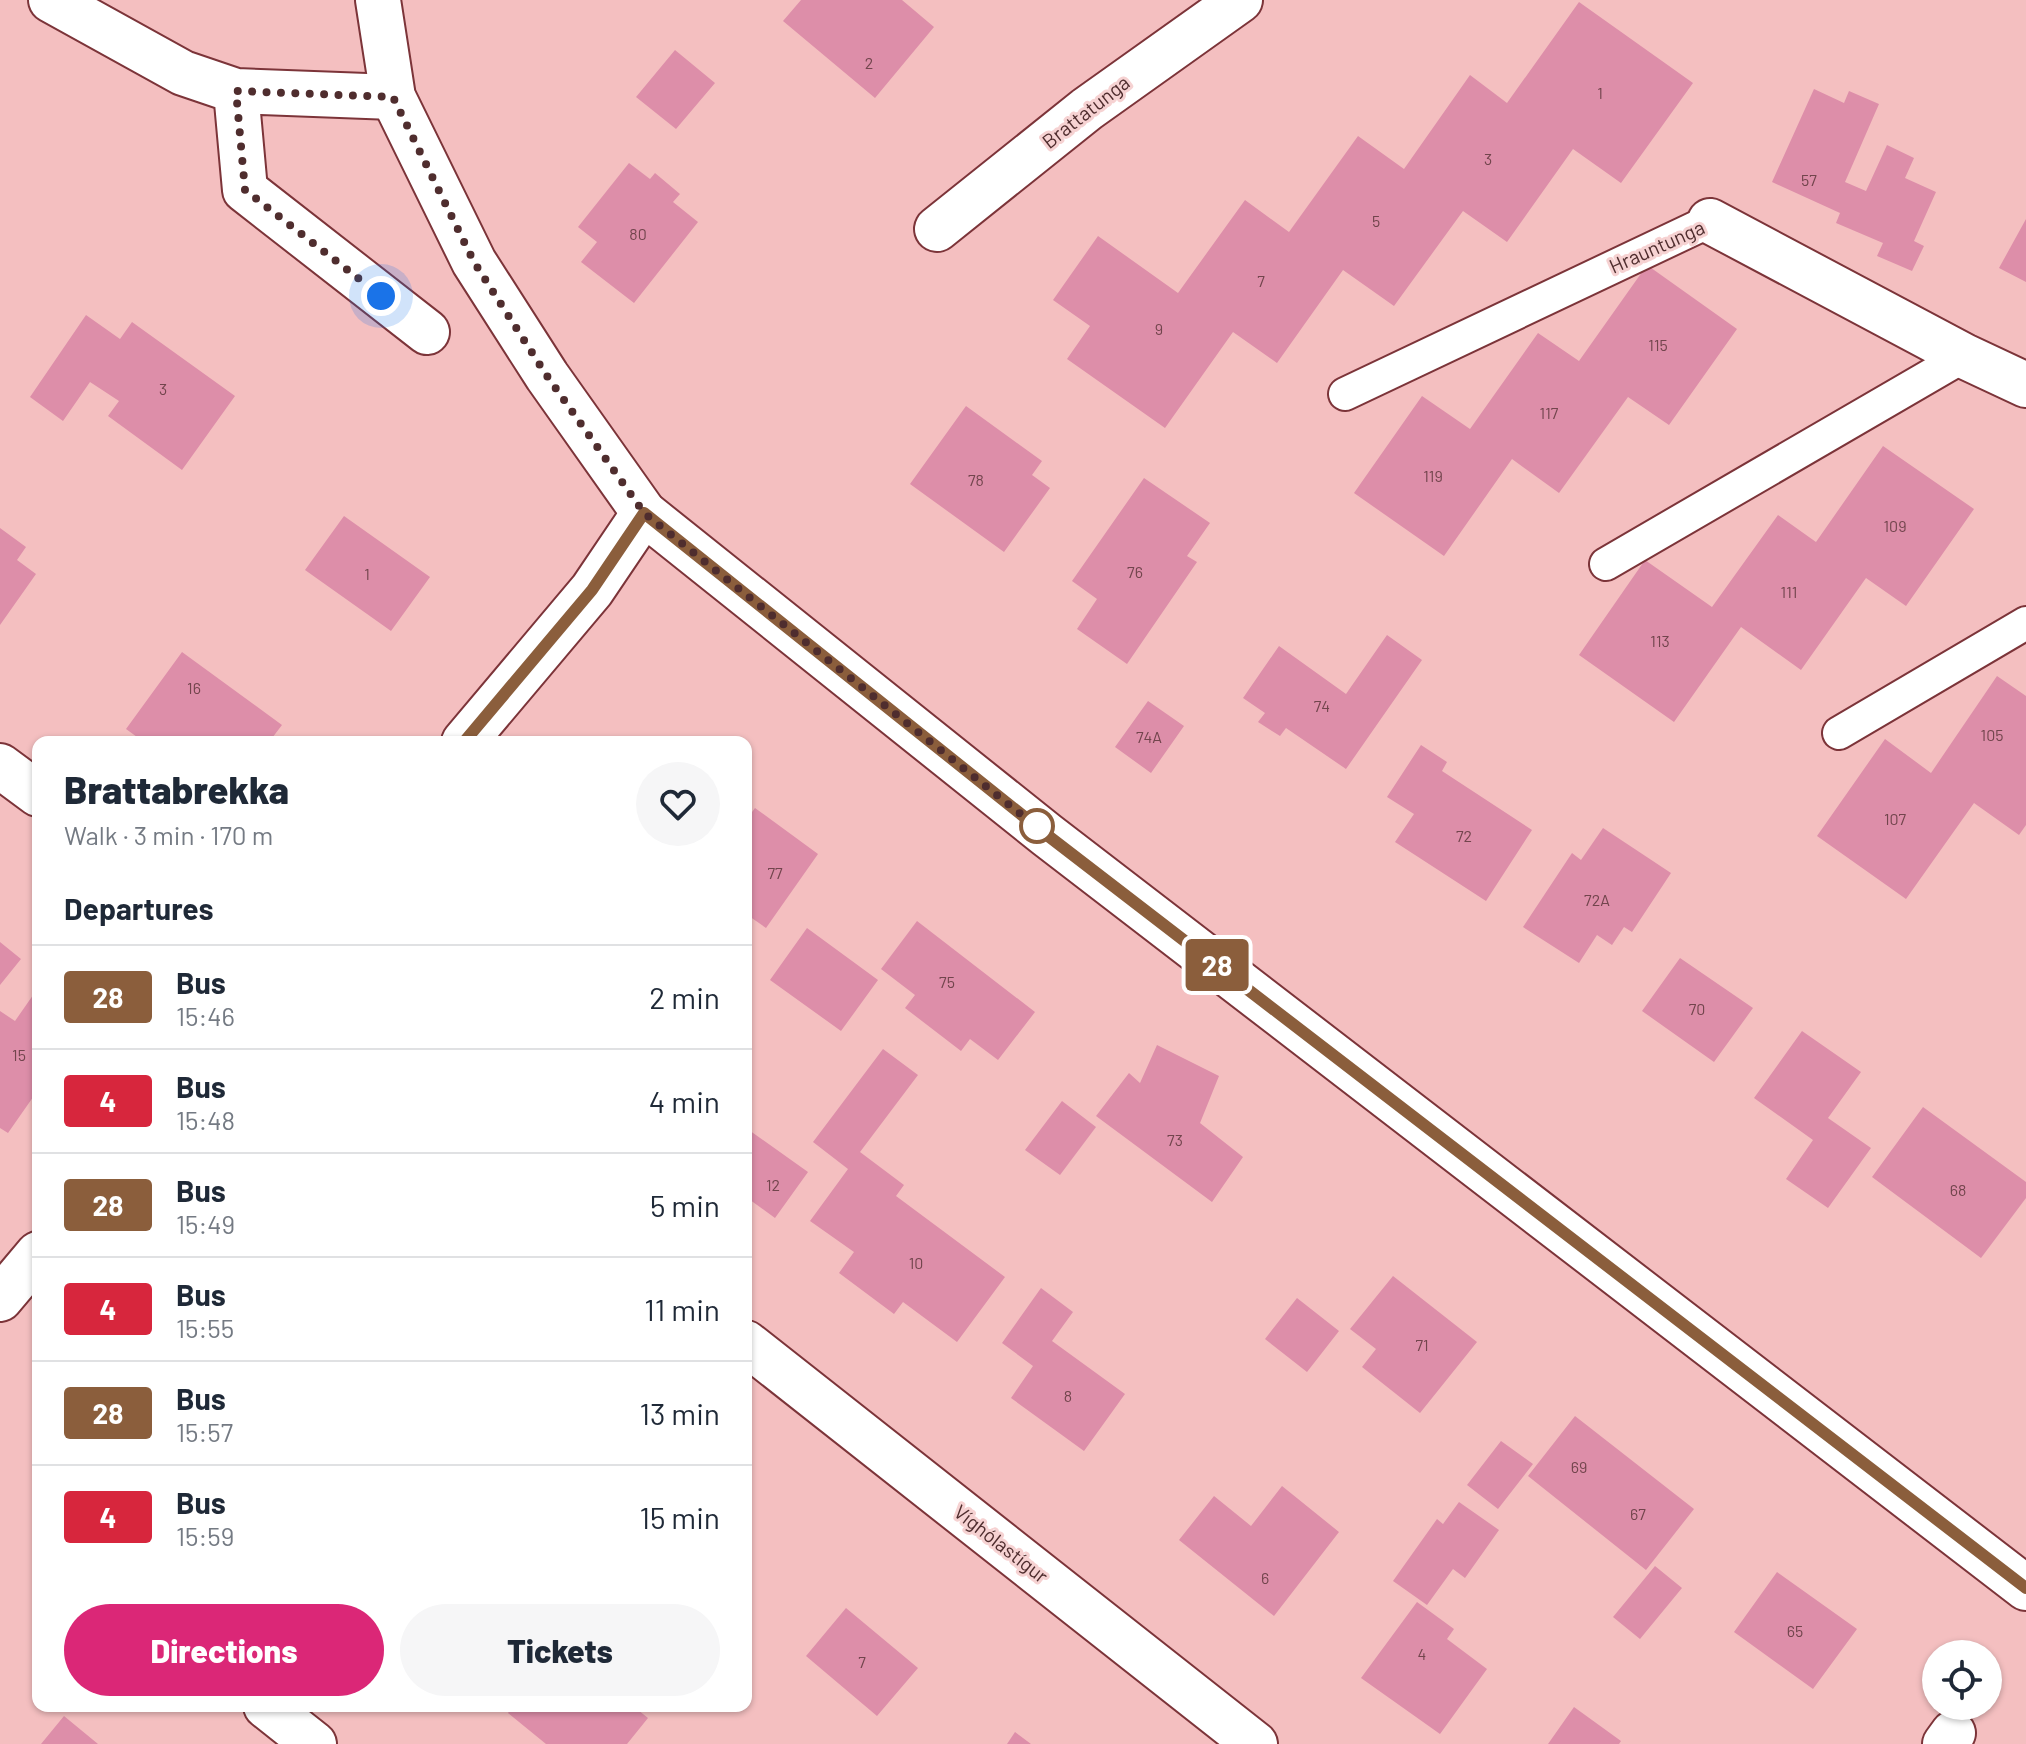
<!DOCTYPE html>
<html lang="en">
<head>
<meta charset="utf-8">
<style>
	:root { --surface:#fff; --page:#f6f6f7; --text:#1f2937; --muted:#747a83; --line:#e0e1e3; --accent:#db2777 }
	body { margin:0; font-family:Barlow,sans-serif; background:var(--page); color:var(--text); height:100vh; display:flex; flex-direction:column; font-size:30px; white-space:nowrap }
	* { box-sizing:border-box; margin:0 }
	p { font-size:26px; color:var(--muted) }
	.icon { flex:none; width:44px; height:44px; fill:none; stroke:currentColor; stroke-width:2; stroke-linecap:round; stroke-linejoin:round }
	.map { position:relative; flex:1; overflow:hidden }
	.side { position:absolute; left:32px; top:736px; width:720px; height:976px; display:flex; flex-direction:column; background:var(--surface); border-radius:16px; box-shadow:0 2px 6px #0004 }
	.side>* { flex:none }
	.badge { padding:0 16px; border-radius:6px; font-size:28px; line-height:52px }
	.controls { position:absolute; left:1922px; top:1640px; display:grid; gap:16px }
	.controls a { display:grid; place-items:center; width:80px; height:80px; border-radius:50%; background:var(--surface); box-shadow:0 2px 6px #0004; font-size:40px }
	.you { position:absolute; width:40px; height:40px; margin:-20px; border:6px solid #fff; border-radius:50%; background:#1a73e8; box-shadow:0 0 0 12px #1a73e833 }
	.map>.badge { position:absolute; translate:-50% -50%; box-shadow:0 0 0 4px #fff }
	h2 { padding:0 32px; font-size:30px; line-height:72px }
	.round { display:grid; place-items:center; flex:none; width:84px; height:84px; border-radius:42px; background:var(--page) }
	.summary { display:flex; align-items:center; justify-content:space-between; height:136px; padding:0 32px }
	h1 { font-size:38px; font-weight:800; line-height:60px }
	.action { display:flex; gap:16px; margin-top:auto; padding:16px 32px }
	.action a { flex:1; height:92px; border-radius:48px; background:var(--accent); color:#fff; font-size:32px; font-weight:800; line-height:92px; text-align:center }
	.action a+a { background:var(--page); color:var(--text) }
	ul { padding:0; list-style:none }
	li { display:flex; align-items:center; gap:24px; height:104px; padding:0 32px; border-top:2px solid var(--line) }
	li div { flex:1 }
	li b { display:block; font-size:30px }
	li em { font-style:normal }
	li .badge { min-width:88px; font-weight:700; text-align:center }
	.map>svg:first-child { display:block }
	.building { fill:#dd8ea9 }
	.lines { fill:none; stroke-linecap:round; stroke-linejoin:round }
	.service-casing { stroke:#7c3439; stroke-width:36 }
	.minor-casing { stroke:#7c3439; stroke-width:48 }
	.tertiary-casing { stroke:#7c3439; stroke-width:48 }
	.service { stroke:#fff; stroke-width:32 }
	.minor { stroke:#fff; stroke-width:44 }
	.tertiary { stroke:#fff; stroke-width:44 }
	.line-casing { stroke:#fff; stroke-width:18 }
	.line { stroke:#8b5e3c; stroke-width:12 }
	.walk { stroke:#4f2d2e; stroke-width:8; stroke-dasharray:0 14.4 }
	.stop-dot { fill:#fff; stroke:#8b5e3c; stroke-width:4 }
	.labels { text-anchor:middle; stroke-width:6; stroke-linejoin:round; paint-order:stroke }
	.number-label { font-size:16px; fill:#72454d }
	.street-label { font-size:20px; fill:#4f2d2e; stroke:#f6d2d2 }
</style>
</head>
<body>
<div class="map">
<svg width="2026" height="1744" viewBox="0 0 2026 1744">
	<rect width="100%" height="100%" fill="#f4bfc0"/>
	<path class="building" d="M 801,0 L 902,0 L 934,27 L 875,98 L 783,21 Z
		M 1579,2 L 1693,83 L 1621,183 L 1573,149 L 1507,242 L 1463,211 L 1394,306 L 1343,270 L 1277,363 L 1233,332 L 1165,428 L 1067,359 L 1090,326 L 1053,300 L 1098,236 L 1178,293 L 1245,200 L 1289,232 L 1358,136 L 1404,169 L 1470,75 L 1507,103 Z
		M 675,50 L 715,83 L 676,129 L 636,97 Z
		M 1814,89 L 1844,103 L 1849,91 L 1879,104 L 1845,182 L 1866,191 L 1887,145 L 1914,158 L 1905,178 L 1936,192 L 1914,241 L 1924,246 L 1912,271 L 1877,256 L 1883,243 L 1836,223 L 1840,213 L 1772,182 Z
		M 629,163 L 650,179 L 655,173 L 680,194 L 673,202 L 698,222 L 634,303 L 581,262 L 597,242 L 578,227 Z
		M 2026,219 L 2026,282 L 1999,268 Z
		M 1647,265 L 1737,329 L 1669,425 L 1628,397 L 1559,493 L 1512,459 L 1444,556 L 1354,493 L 1422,396 L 1470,429 L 1538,333 L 1579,361 Z
		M 86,315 L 120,339 L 132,322 L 235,396 L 182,470 L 108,416 L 119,401 L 90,382 L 63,421 L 30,397 Z
		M 966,406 L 1042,461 L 1032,475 L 1050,488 L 1004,552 L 910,484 Z
		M 1883,446 L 1974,509 L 1906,606 L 1866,578 L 1801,670 L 1741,627 L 1674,722 L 1579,655 L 1645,560 L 1712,607 L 1778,515 L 1816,542 Z
		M 1144,478 L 1210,523 L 1187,556 L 1197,562 L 1127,664 L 1077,629 L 1097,599 L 1072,581 Z
		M 344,516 L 430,577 L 391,631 L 305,570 Z
		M 0,528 L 26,547 L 17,560 L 36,574 L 0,625 Z
		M 1387,635 L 1422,660 L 1346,769 L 1286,728 L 1280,736 L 1258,722 L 1265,713 L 1243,698 L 1279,646 L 1346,694 Z
		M 182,652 L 282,725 L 269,742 L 144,742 L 126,729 Z
		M 1997,676 L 2026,696 L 2026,825 L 2019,835 L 1974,803 L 1906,899 L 1817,836 L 1885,739 L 1931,773 Z
		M 1148,701 L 1184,726 L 1151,773 L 1115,747 Z
		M 1421,745 L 1447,762 L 1442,771 L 1532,830 L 1486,901 L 1395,842 L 1414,814 L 1387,797 Z
		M 755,808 L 818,854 L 766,928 L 746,914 L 746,820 Z
		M 1603,828 L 1671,873 L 1632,932 L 1624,927 L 1612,945 L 1597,935 L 1579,963 L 1523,927 L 1572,853 L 1581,860 Z
		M 917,921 L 1035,1012 L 998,1060 L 970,1039 L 961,1051 L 905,1008 L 915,995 L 881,969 Z
		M 807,928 L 878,980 L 841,1031 L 770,980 Z
		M 0,942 L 21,959 L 0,985 Z
		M 1680,958 L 1753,1008 L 1714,1062 L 1642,1011 Z
		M 38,988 L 38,1090 L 8,1133 L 0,1128 L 0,1011 L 15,1021 Z
		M 1802,1031 L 1861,1072 L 1828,1118 L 1871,1148 L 1828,1208 L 1786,1179 L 1813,1140 L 1754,1098 Z
		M 1157,1045 L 1219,1076 L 1200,1123 L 1243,1157 L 1212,1202 L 1096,1116 L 1129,1073 L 1140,1083 Z
		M 883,1049 L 918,1075 L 860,1152 L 904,1185 L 896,1196 L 1005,1277 L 957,1342 L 903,1302 L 894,1314 L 839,1273 L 854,1252 L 810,1221 L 848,1169 L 813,1142 Z
		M 1062,1101 L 1096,1127 L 1060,1175 L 1025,1150 Z
		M 1923,1107 L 2026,1182 L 2026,1198 L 1981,1258 L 1872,1177 Z
		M 746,1128 L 808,1172 L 775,1218 L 746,1197 Z
		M 1393,1276 L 1477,1342 L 1420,1413 L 1362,1367 L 1376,1349 L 1350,1329 Z
		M 1041,1288 L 1073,1312 L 1052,1341 L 1125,1394 L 1084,1451 L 1011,1398 L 1033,1366 L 1002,1343 Z
		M 1297,1298 L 1339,1331 L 1307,1372 L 1265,1339 Z
		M 1575,1416 L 1694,1509 L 1646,1570 L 1528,1476 Z
		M 1501,1441 L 1533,1464 L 1498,1509 L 1467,1485 Z
		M 1282,1486 L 1339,1532 L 1274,1616 L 1179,1540 L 1214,1496 L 1251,1526 Z
		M 1459,1502 L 1499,1530 L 1465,1578 L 1453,1569 L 1427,1605 L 1393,1581 L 1437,1519 L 1443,1524 Z
		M 1655,1566 L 1682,1588 L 1640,1639 L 1613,1617 Z
		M 1777,1572 L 1857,1629 L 1813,1689 L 1734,1632 Z
		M 1417,1602 L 1454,1629 L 1447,1639 L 1487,1669 L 1440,1734 L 1361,1678 Z
		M 846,1608 L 918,1668 L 877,1716 L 806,1656 Z
		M 513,1706 L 633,1706 L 648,1718 L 627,1744 L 546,1744 L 508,1713 Z
		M 1574,1707 L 1621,1741 L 1619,1744 L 1548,1744 Z
		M 64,1716 L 98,1744 L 41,1744 Z
		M 1015,1732 L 1031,1744 L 1007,1744 Z"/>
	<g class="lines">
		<defs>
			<path id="service" d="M 1345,394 L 1710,221
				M 1606,564 L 1964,356
				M 1839,733 L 2026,623"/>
			<path id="minor" d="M 51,0 L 183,73 L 236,91 L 393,97
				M 236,91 L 245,190 L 427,332
				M 1710,221 L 1964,356 L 2026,385
				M 937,229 L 1087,109 L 1240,0
				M 464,742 L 592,590 L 644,513
				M 0,766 L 38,794
				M 0,1299 L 38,1254
				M 746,1343 L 1255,1744
				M 266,1706 L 314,1744
				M 1945,1744 L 1953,1733"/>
			<path id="tertiary" d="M 378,0 L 393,97 L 474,262 L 547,376 L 644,513 L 1047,835 L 2026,1588"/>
		</defs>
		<use href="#service" class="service-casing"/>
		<use href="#minor" class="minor-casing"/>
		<use href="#tertiary" class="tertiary-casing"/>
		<use href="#service" class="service"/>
		<use href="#minor" class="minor"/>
		<use href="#tertiary" class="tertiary"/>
	</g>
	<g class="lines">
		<defs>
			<path id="line" d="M 464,742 L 592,590 L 644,513 L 1047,835 L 2026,1588"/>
		</defs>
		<use href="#line" class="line-casing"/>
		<use href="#line" class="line"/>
		<path class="walk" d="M 381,296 L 245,190 L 236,91 L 393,97 L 474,262 L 547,376 L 644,513 L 1047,835 L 1037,826"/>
	</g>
	<circle class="stop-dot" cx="1037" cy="826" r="16"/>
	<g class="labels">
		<g class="number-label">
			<text x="869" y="69">2</text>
			<text x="1600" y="99">1</text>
			<text x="1488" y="165">3</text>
			<text x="1809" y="186">57</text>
			<text x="1376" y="227">5</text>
			<text x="638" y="240">80</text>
			<text x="1261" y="287">7</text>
			<text x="1159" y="335">9</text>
			<text x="1658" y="351">115</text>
			<text x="163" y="395">3</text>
			<text x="1549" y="419">117</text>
			<text x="1433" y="482">119</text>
			<text x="976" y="486">78</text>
			<text x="1895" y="532">109</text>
			<text x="1135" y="578">76</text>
			<text x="367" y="580">1</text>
			<text x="1789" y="598">111</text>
			<text x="1660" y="647">113</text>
			<text x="194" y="694">16</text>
			<text x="1322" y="712">74</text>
			<text x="1992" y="741">105</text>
			<text x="1149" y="743">74A</text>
			<text x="1895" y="825">107</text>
			<text x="1464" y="842">72</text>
			<text x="775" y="879">77</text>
			<text x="1597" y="906">72A</text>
			<text x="947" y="988">75</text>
			<text x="1697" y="1015">70</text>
			<text x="19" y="1061">15</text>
			<text x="1175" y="1146">73</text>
			<text x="773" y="1191">12</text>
			<text x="1958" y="1196">68</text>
			<text x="916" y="1269">10</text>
			<text x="1422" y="1351">71</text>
			<text x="1068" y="1402">8</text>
			<text x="1579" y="1473">69</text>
			<text x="1638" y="1520">67</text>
			<text x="1265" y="1584">6</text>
			<text x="1795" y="1637">65</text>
			<text x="1422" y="1660">4</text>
			<text x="862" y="1668">7</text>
		</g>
		<g class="street-label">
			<text transform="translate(1086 112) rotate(-38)" y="7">Brattatunga</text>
			<text transform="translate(1657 247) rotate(-24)" y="7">Hrauntunga</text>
			<text transform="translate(1001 1544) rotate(38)" y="7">Víghólastígur</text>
		</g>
	</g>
</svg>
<div class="controls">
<a><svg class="icon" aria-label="locate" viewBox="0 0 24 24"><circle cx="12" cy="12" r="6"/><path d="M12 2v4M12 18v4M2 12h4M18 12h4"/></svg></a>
</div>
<div class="you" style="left:381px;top:296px"></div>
<b class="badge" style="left:1217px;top:965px;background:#8b5e3c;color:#fff">28</b>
<section class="side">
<div class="summary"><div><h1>Brattabrekka</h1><p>Walk · 3 min · 170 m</p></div><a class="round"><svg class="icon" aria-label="heart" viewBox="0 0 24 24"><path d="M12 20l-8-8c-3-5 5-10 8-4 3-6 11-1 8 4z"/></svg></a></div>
<h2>Departures</h2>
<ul>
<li><span class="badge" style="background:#8b5e3c;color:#fff">28</span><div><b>Bus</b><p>15:46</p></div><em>2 min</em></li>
<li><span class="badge" style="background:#d7263d;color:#fff">4</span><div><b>Bus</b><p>15:48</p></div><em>4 min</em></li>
<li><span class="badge" style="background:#8b5e3c;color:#fff">28</span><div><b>Bus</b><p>15:49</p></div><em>5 min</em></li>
<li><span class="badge" style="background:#d7263d;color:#fff">4</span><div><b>Bus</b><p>15:55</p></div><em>11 min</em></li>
<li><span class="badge" style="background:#8b5e3c;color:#fff">28</span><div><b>Bus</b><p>15:57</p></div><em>13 min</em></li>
<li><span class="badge" style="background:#d7263d;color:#fff">4</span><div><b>Bus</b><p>15:59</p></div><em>15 min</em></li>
</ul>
<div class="action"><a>Directions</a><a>Tickets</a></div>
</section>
</div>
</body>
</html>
